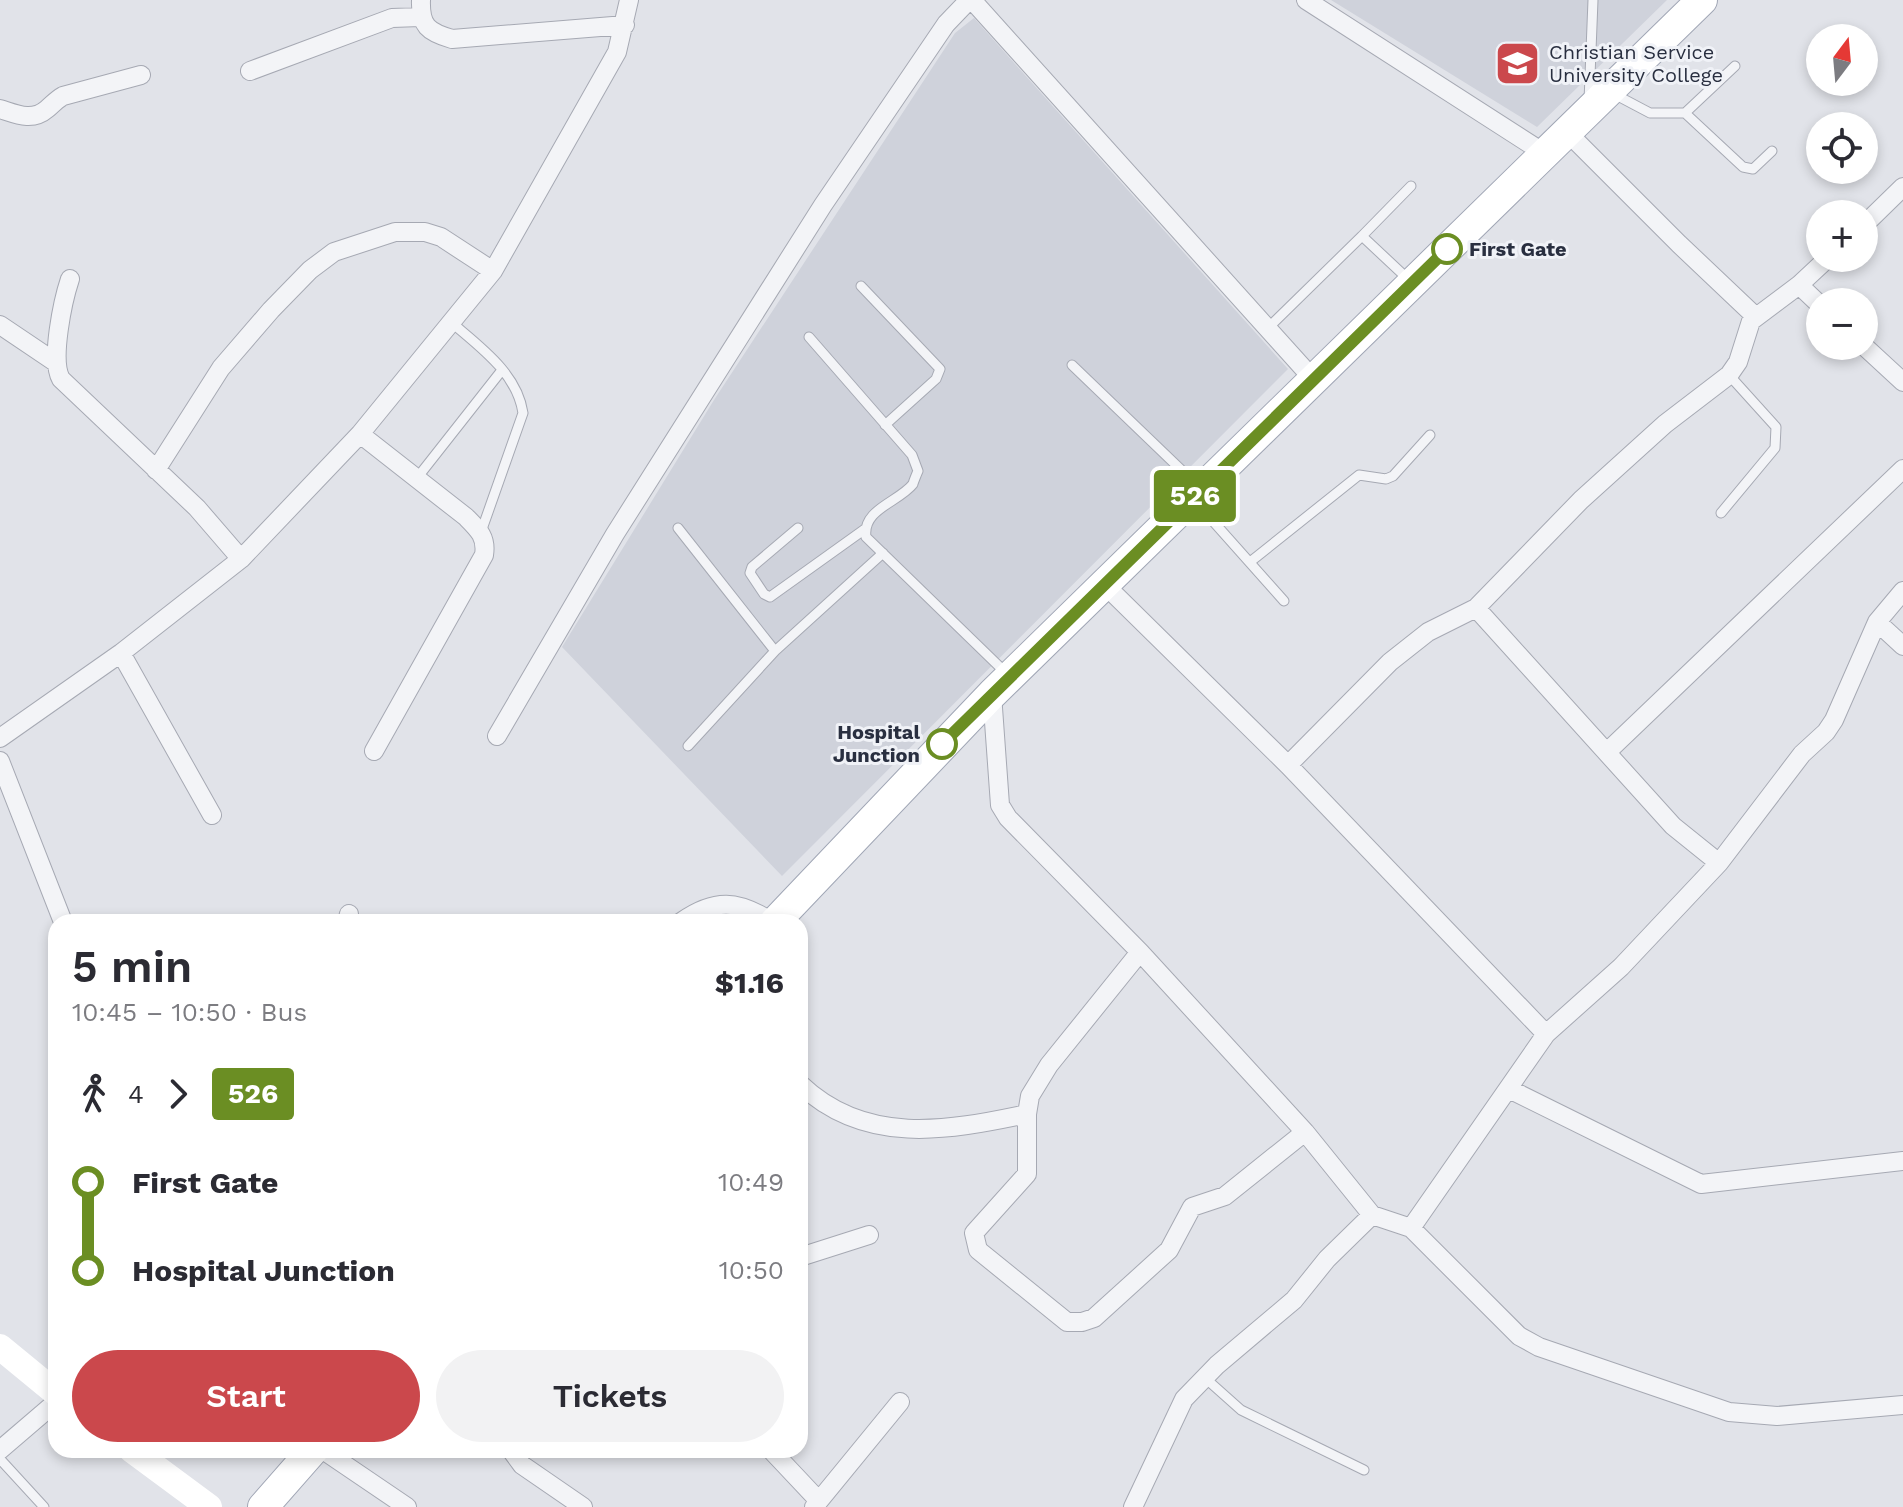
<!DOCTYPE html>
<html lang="en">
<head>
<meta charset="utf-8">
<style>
	:root { --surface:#fff; --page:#f2f2f3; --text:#2b2b33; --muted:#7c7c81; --accent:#cb484c }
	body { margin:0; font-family:"Work Sans",sans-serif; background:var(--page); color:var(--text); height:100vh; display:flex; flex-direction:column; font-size:30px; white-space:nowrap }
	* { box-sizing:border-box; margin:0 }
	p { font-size:26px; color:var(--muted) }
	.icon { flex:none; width:44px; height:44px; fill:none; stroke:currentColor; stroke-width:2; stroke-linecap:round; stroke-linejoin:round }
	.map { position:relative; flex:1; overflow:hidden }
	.sheet { position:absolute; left:48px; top:914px; width:760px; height:544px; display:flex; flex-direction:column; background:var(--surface); border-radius:24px; box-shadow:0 4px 12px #0003 }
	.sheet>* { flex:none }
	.badge { padding:0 16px; border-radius:6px; font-size:28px; line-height:52px }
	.needle { width:52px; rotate:16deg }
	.fabs { position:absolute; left:1806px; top:24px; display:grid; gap:16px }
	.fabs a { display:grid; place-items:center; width:72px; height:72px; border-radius:50%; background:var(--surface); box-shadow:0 4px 12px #0003; font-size:40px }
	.map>.badge { position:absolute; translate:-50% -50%; box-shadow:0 0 0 4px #fff }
	.legs { display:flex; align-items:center; gap:12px; height:88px; padding:0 24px; font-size:26px }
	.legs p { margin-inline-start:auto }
	.headline { display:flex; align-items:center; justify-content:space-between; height:136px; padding:0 24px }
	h1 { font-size:44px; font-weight:600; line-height:60px }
	.cta { display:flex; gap:16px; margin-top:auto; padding:16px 24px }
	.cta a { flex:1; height:92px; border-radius:48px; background:var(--accent); color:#fff; font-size:32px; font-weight:600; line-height:92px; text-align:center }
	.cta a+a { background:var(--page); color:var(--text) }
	ul { padding:0 24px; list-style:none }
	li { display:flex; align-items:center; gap:28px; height:88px; font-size:30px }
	li i { display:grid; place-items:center; width:12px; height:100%; margin:0 10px; background:currentColor }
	li i::after { content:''; width:20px; height:20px; margin:-10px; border:6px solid; border-radius:50%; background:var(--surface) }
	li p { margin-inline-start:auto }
	li:first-child i { background:linear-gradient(#0000 50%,currentColor 0) }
	li:last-child i { background:linear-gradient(currentColor 50%,#0000 0) }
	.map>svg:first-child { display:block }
	.built { fill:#cfd2db }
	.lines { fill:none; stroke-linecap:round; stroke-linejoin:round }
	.lane-casing { stroke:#a6a9b3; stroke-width:11 }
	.street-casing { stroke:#a6a9b3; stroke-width:20 }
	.primary-casing { stroke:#a0a6b5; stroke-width:32 }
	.lane { stroke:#f3f4f7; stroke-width:9 }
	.street { stroke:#f3f4f7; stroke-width:18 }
	.secondary { stroke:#fff; stroke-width:26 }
	.primary { stroke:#fff; stroke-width:30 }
	.line-1-casing { stroke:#fff; stroke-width:18 }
	.line-1 { stroke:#6b8e23; stroke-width:12 }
	.stop-1-dot { fill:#fff; stroke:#6b8e23; stroke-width:4 }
	.labels { text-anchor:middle; stroke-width:6; stroke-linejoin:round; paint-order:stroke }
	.poi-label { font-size:20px; fill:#292f40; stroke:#f0f2f7; text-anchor:start }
	.stop-label { font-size:20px; font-weight:bold; fill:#292f40; stroke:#f0f2f7; text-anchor:start }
</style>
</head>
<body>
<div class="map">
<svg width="1903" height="1507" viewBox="0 0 1903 1507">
	<rect width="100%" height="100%" fill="#e1e3e9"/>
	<path class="built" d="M 1331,0 L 1667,0 L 1537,127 Z
		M 974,18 L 1288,369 L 782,876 L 562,647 L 714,400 L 955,33 Z"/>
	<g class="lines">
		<defs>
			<path id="lane" d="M 1614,94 L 1650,113 L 1685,113 L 1735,66
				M 1589,101 L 1593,0
				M 1685,113 L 1743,167 L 1753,169 L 1772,151
				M 1362,236 L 1411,186
				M 861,286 L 940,369 L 936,379 L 885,425
				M 451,322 C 480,347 517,373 523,413 L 481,532
				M 1268,328 L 1362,236 L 1410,281
				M 809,337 L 912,455 L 918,471 C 917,473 913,483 913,484 C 899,502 862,509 866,537 L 1007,674
				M 1072,365 L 1199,487
				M 417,478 L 502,370
				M 1195,501 L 1284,601
				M 1721,513 L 1775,448 L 1776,427 L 1729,375
				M 678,528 L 775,651
				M 798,528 L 752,567 L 750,573 L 764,594 L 770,597 L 865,529
				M 1250,562 L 1359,475 L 1386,479 L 1393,476 L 1430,435
				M 688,746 L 775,651 L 883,553
				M 1204,1377 L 1241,1410 L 1364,1470
				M 0,1459 L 44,1507"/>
			<path id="street" d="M 421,0 C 420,26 428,32 452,39 L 625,25
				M 972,0 L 1314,380
				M 1306,0 L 1544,153
				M 250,71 L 392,18 L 420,17
				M 0,109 C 16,114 32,122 47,109 C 53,104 56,100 63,96 L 141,75
				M 1567,132 L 1679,244 L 1756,317
				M 1864,225 L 1903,187
				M 70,279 C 63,300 50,360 61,379 L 197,508 L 241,559
				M 1799,285 L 1820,305
				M 0,325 L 55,362
				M 1864,346 L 1903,382
				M 360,434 L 466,517 C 478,529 487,537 484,555 L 374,751
				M 156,470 L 221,368 L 271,310 L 310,270 L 334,252 L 395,232 L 425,232 L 441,237 L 493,271
				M 1104,584 L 1288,765 L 1546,1034
				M 1476,608 L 1673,826 L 1719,863
				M 1877,622 L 1903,646
				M 121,653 L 212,815
				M 992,694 L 1000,805 L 1008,818 L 1140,952 L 1305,1132 L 1372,1215 L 1411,1228 L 1519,1336 L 1539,1347 L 1729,1412 L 1777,1416 L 1903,1405
				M 497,736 L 615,534 L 823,205 L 946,24 L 969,0
				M 0,738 L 121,653 L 241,559 L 360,434 L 493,271 L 617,52 L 629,0
				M 1607,752 L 1903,469
				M 0,761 L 63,922
				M 1288,765 L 1390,662 L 1428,632 L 1476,608 L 1581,500 L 1665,424 L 1729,375 L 1738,362 L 1751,321 L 1799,285 L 1828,258
				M 347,922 L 349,914
				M 681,922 C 715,898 738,900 772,922
				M 1140,952 L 1049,1065 L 1030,1096 L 1027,1114 L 1027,1174 L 974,1233 L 978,1250 L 1067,1322 L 1082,1322 L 1094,1318 L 1169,1250 L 1192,1207 L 1225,1196 L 1305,1132
				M 800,1084 C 865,1146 947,1131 1027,1114
				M 1509,1089 L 1701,1184 L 1903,1161
				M 1411,1228 L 1546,1034 L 1621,967 L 1719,863 L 1802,754 L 1826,732 L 1834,720 L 1877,622 L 1903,591
				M 800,1257 L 869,1235
				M 0,1450 L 56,1402
				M 323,1450 L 407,1507
				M 511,1450 L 522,1465 L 583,1507
				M 771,1450 L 819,1501
				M 814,1507 L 900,1402
				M 1133,1507 L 1184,1399 L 1217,1365 L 1294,1300 L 1327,1259 L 1372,1215"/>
			<path id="primary" d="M 775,922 L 992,694 L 1702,0
				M 263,1507 L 313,1450"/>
		</defs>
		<use href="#lane" class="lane-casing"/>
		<use href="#street" class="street-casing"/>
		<use href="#primary" class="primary-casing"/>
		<use href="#lane" class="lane"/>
		<use href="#street" class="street"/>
		<path class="secondary" d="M 0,1347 L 56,1393
			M 132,1450 L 209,1507"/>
		<use href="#primary" class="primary"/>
	</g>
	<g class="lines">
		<defs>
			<path id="line-1" d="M 942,744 L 1447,249"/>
		</defs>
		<use href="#line-1" class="line-1-casing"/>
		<use href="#line-1" class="line-1"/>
	</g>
	<defs>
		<symbol id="university-square" viewBox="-11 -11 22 22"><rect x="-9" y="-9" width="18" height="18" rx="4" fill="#cb484c" stroke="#f0f2f7"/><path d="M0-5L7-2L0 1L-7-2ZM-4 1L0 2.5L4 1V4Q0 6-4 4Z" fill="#fff"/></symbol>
	</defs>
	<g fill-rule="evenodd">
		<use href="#university-square" x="1492" y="38" width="51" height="51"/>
	</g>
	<g class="stop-1-dot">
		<circle cx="1447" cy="249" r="14"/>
		<circle cx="942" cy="744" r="14"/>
	</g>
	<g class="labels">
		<g class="poi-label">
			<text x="1549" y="59">Christian Service<tspan x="1549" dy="23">University College</tspan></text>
		</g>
		<g class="stop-label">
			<text x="1469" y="256">First Gate</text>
			<text x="920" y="739" text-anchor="end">Hospital<tspan x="920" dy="23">Junction</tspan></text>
		</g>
	</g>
</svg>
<div class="fabs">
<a><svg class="needle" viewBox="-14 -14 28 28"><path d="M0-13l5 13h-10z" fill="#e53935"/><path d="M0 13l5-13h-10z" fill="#7c7c81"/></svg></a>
<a><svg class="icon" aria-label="locate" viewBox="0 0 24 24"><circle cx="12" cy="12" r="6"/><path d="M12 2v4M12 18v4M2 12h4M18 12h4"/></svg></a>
<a>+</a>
<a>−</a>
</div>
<b class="badge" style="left:1195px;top:496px;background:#6b8e23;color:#fff">526</b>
<section class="sheet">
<div class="headline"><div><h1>5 min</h1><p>10:45 – 10:50 · Bus</p></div><b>$1.16</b></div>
<div class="legs"><svg class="icon" aria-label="walk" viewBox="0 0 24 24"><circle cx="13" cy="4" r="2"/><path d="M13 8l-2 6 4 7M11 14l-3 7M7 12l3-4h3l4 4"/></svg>4<svg class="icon" aria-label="forward" viewBox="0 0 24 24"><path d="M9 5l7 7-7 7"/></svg><b class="badge" style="background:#6b8e23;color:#fff">526</b></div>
<ul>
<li><i style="color:#6b8e23"></i><b>First Gate</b><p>10:49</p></li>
<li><i style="color:#6b8e23"></i><b>Hospital Junction</b><p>10:50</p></li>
</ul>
<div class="cta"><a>Start</a><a>Tickets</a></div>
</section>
</div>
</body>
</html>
